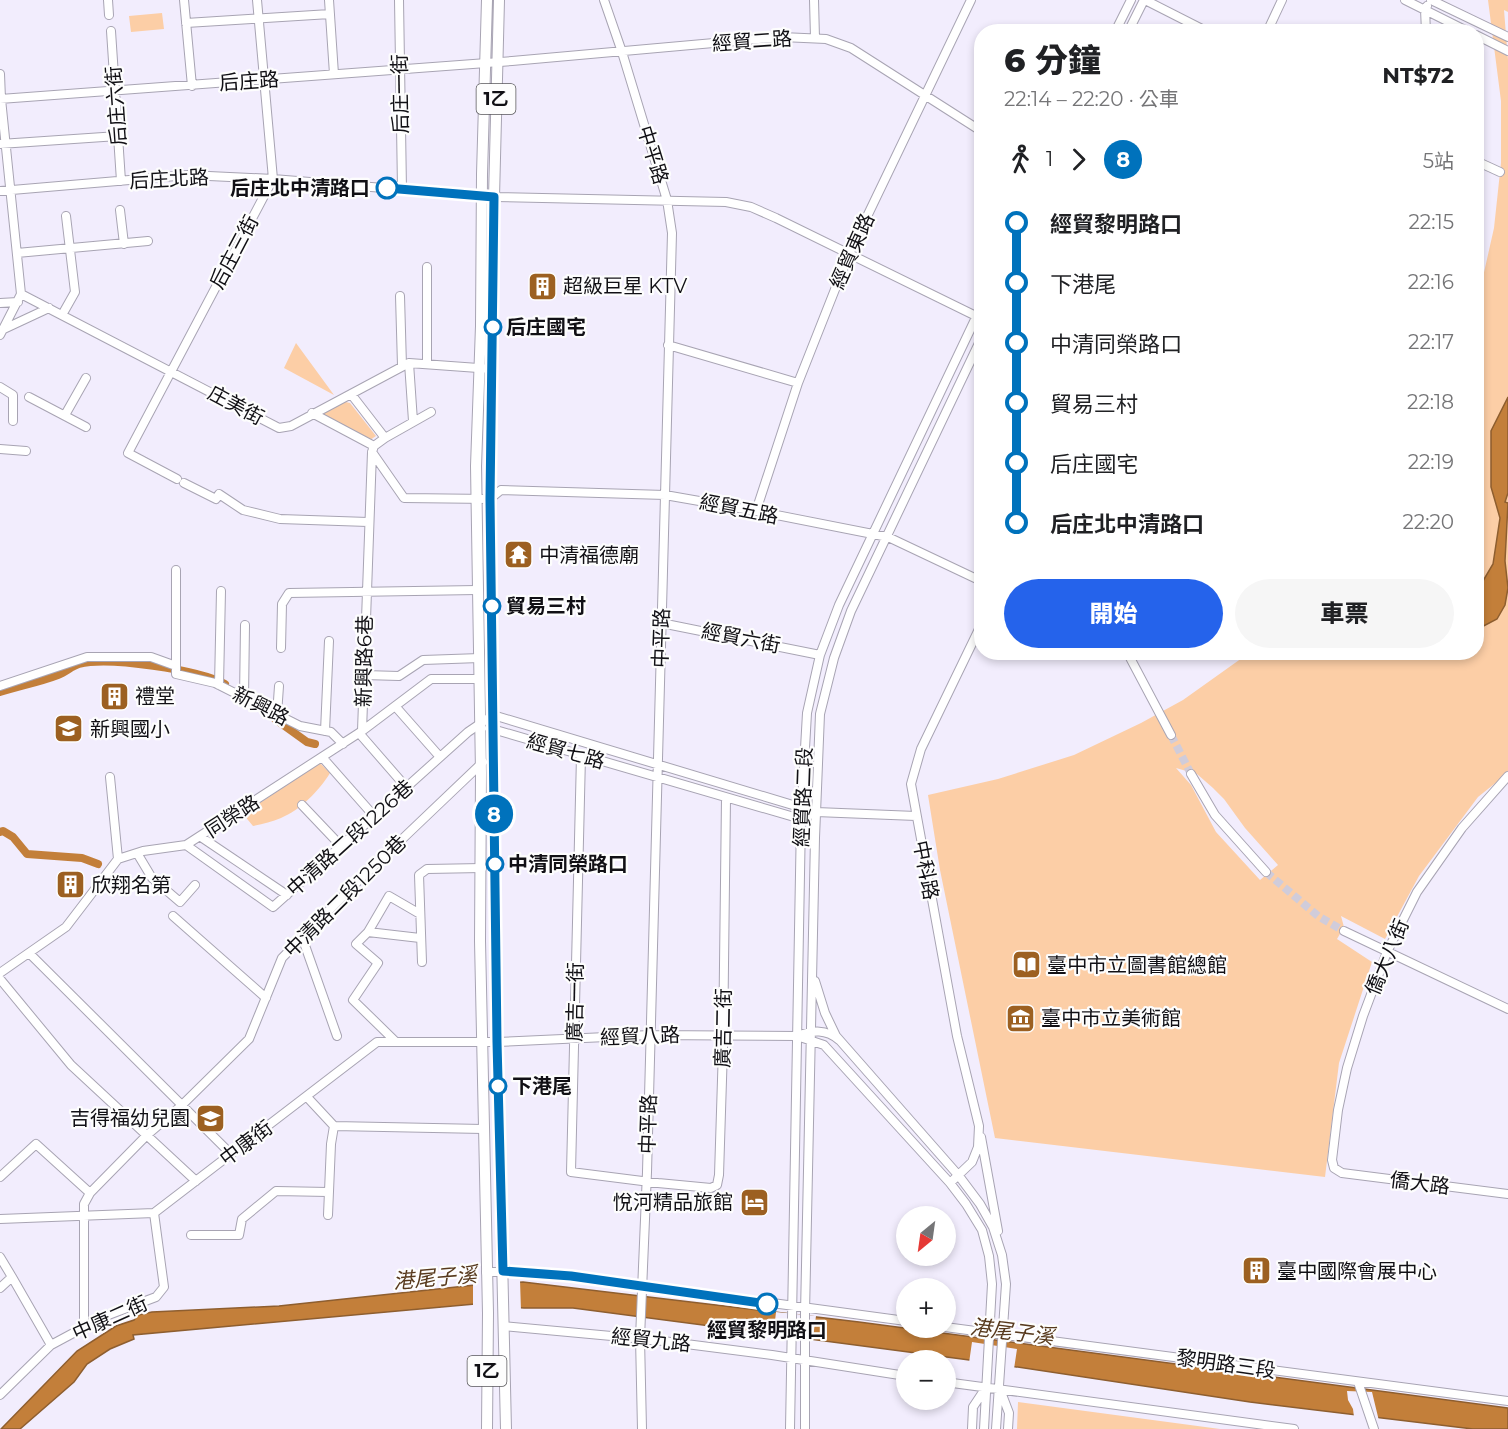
<!DOCTYPE html>
<html lang="zh-TW">
<head>
<meta charset="utf-8">
<style>
	:root { --surface:#fff; --page:#f6f6f6; --text:#202124; --muted:#757577; --accent:#2563eb }
	body { margin:0; font-family:Montserrat,"Noto Sans TC",sans-serif; background:var(--page); color:var(--text); height:100vh; display:flex; flex-direction:column; font-size:22px; white-space:nowrap }
	* { box-sizing:border-box; margin:0 }
	p { font-size:20px; color:var(--muted) }
	.icon { flex:none; width:33px; height:33px; fill:none; stroke:currentColor; stroke-width:2; stroke-linecap:round; stroke-linejoin:round }
	.map { position:relative; flex:1; overflow:hidden }
	.side { position:absolute; left:974px; top:24px; width:510px; height:636px; display:flex; flex-direction:column; background:var(--surface); border-radius:24px; box-shadow:0 3px 9px #0003 }
	.side>* { flex:none }
	.badge { padding:0 12px; border-radius:20px; font-size:21px; line-height:39px }
	.needle { width:39px; rotate:209deg }
	.controls { position:absolute; left:896px; top:1206px; display:grid; gap:12px }
	.controls a { display:grid; place-items:center; width:60px; height:60px; border-radius:50%; background:var(--surface); box-shadow:0 3px 9px #0003; font-size:30px }
	.map>.badge { position:absolute; translate:-50% -50%; box-shadow:0 0 0 3px #fff }
	.legs { display:flex; align-items:center; gap:9px; height:66px; padding:0 30px; font-size:20px }
	.legs p { margin-inline-start:auto }
	.head { display:flex; align-items:center; justify-content:space-between; height:102px; padding:0 30px }
	h1 { font-size:33px; font-weight:800; line-height:45px }
	.cta { display:flex; gap:12px; margin-top:auto; padding:12px 30px }
	.cta a { flex:1; height:69px; border-radius:36px; background:var(--accent); color:#fff; font-size:24px; font-weight:800; line-height:69px; text-align:center }
	.cta a+a { background:var(--page); color:var(--text) }
	ul { padding:0 30px; list-style:none }
	li { display:flex; align-items:center; gap:21px; height:60px; font-size:22px }
	li i { display:grid; place-items:center; width:9px; height:100%; margin:0 8px; background:currentColor }
	li i::after { content:''; width:15px; height:15px; margin:-8px; border:4px solid; border-radius:50%; background:var(--surface) }
	li p { margin-inline-start:auto }
	li:first-child i { background:linear-gradient(#0000 50%,currentColor 0) }
	li:last-child i { background:linear-gradient(currentColor 50%,#0000 0) }
	.map>svg:first-child { display:block }
	.green { fill:#fccea6; fill-rule:evenodd }
	.water { fill:#c37f3a; stroke:#8e5e2f; stroke-width:1.5 }
	.pier { fill:#f2edfd }
	.lines { fill:none; stroke-linecap:round; stroke-linejoin:round }
	.canal { stroke:#c37f3a; stroke-width:8 }
	.minor-tunnel { stroke:#d0ccda; stroke-width:8; stroke-dasharray:8 4; stroke-linecap:butt }
	.minor-casing { stroke:#a8a4b3; stroke-width:10 }
	.major-casing { stroke:#a8a4b3; stroke-width:12 }
	.minor { stroke:#fff; stroke-width:8 }
	.major { stroke:#fff; stroke-width:10 }
	.line-1-casing { stroke:#fff; stroke-width:14 }
	.line-1 { stroke:#0072bc; stroke-width:9 }
	.stop-1-dot { fill:#fff; stroke:#0072bc; stroke-width:3 }
	.labels { text-anchor:middle; stroke-width:4.5; stroke-linejoin:round; paint-order:stroke }
	.shield { fill:#fdfdfd; stroke:#58575b; stroke-width:1.5 }
	.shield-label { font-size:18px; font-weight:bold; fill:#111015 }
	.street-label { font-size:20px; fill:#111015; stroke:#fdfdfd }
	.stop-label { font-size:20px; font-weight:bold; fill:#111015; stroke:#fdfdfd; text-anchor:start }
	.poi-label { font-size:20px; fill:#111015; stroke:#fdfdfd; text-anchor:start }
	.water-label { font-size:21px; font-style:italic; fill:#57391d; stroke:#fdfdfd }
</style>
</head>
<body>
<div class="map">
<svg width="1508" height="1429" viewBox="0 0 1508 1429">
	<rect width="100%" height="100%" fill="#f2edfd"/>
	<path class="green" d="M 1488,0 L 1508,0 L 1508,12 L 1504,10 L 1508,60 L 1508,773 L 1478,797 L 1419,876 L 1385,939 L 1341,916 L 1344,927 L 1337,939 L 1372,962 L 1339,1063 L 1325,1177 L 995,1138 L 940,870 L 928,795 L 998,779 L 1074,755 L 1141,723 L 1183,700 L 1249,653 L 1476,652 L 1476,308 L 1494,228 L 1501,163 L 1501,101 ZM 1176,768 L 1197,774 L 1213,788 L 1224,799 L 1245,828 L 1278,865 L 1260,880 L 1216,832 L 1191,785 Z
		M 162,13 L 164,29 L 131,32 L 129,16 Z
		M 296,343 L 334,395 L 284,368 Z
		M 341,401 L 350,403 L 376,436 L 370,440 L 315,416 Z
		M 320,763 L 330,773 C 319,791 300,810 281,818 C 272,822 263,824 253,826 L 243,814 Z
		M 1018,1402 L 1220,1429 L 1017,1429 Z"/>
	<path class="water" d="M 1508,397 L 1508,493 L 1505,502 L 1508,503 L 1505,561 L 1508,588 L 1505,605 L 1497,619 L 1476,630 L 1476,587 L 1483,581 L 1493,564 L 1500,518 L 1491,487 L 1491,431 Z
		M 523,1282 L 859,1322 L 1508,1408 L 1508,1429 L 1473,1429 L 1250,1402 L 977,1361 L 573,1308 L 524,1308 L 475,1304 L 133,1335 L 134,1339 L 110,1349 L 87,1364 L 74,1382 L 20,1429 L 1,1429 L 77,1351 L 116,1326 L 134,1320 L 138,1315 L 152,1312 L 279,1306 L 475,1285 Z"/>
	<path class="pier" d="M 520,1280 L 521,1311 L 473,1307 L 473,1282 Z
		M 776,1312 L 816,1316 L 812,1344 L 773,1339 Z
		M 972,1342 L 1017,1349 L 1014,1369 L 969,1363 Z
		M 1347,1391 L 1372,1392 L 1379,1421 L 1354,1417 L 1353,1409 L 1348,1400 Z"/>
	<g class="lines">
		<path class="canal" d="M 0,692 C 19,686 40,682 58,675 C 66,672 72,666 79,664 C 109,656 198,670 225,684
			M 270,709 L 275,719 L 307,742 L 315,744
			M 0,832 L 3,831 L 13,837 L 27,854 L 82,858 L 98,864"/>
		<path class="minor-tunnel" d="M 1171,735 L 1191,774
			M 1266,872 L 1318,916 L 1344,931"/>
		<defs>
			<path id="minor" d="M 108,0 L 109,15
				M 184,0 L 192,86
				M 329,0 L 334,74
				M 399,0 L 402,189
				M 604,0 L 622,52 L 667,200 L 672,233 L 647,1172 L 640,1338 L 642,1429
				M 814,0 L 815,38
				M 1145,0 L 1208,32
				M 1405,0 L 1469,32
				M 1431,0 L 1508,37
				M 186,23 L 330,14
				M 111,31 L 121,181
				M 1115,32 L 1131,0
				M 1128,32 L 1144,0
				M 1267,32 L 1282,0
				M 1426,32 L 1425,9 L 1427,6
				M 1476,35 L 1508,51
				M 0,74 L 1,99 L 21,294 L 0,335
				M 0,99 L 512,61 L 782,37 L 826,39 L 851,48 L 981,131
				M 0,144 L 118,136
				M 1476,161 L 1500,172
				M 0,191 L 188,175 L 273,179 L 494,197 L 726,202 L 751,207 L 776,218 L 980,318
				M 120,210 L 124,244
				M 17,253 L 148,241
				M 21,294 L 279,428 L 291,426 L 409,363 L 492,369
				M 400,296 L 402,366
				M 0,303 L 18,302
				M 62,315 L 75,292 L 66,216
				M 4,329 L 49,308
				M 668,345 L 798,383
				M 409,363 L 413,421
				M 427,364 L 427,267
				M 0,387 L 13,395 L 13,421
				M 351,394 L 385,438 L 374,446
				M 29,397 L 86,427
				M 312,413 L 374,446
				M 65,415 L 86,378
				M 385,438 L 431,412
				M 0,449 L 26,451
				M 372,452 L 404,498 L 490,499 L 501,490 L 665,495 L 756,511 L 888,537 L 981,581
				M 177,479 L 128,453 L 273,179 L 257,0
				M 184,483 L 216,499 L 219,494 L 243,510 L 280,519 L 368,522
				M 756,511 L 798,383 L 849,254 L 971,0
				M 176,570 L 176,674 L 215,683 L 300,726 L 331,732 L 343,744
				M 661,623 L 820,655
				M 281,648 L 282,604 L 289,593 L 477,590
				M 1127,652 L 1171,735
				M 364,675 L 399,676 L 423,660 L 480,658
				M 219,685 L 221,591
				M 0,686 L 87,657 L 151,657 L 176,666
				M 244,698 L 245,625
				M 395,706 L 440,757
				M 277,715 L 279,686
				M 489,728 L 801,819 L 816,812
				M 325,731 L 329,641
				M 362,731 L 372,452 L 374,446
				M 359,733 L 406,787
				M 581,756 L 571,1172 L 658,1183 L 711,1188 L 717,1185 L 719,1175 L 723,1048 L 726,798
				M 322,757 L 374,816
				M 1191,774 L 1215,815 L 1266,872
				M 1508,776 L 1462,828 L 1417,892 L 1387,952 L 1363,1016 L 1347,1068 L 1338,1110 L 1332,1160 L 1334,1168 L 1342,1173 L 1508,1194
				M 110,777 L 118,859
				M 302,805 L 341,846
				M 201,837 L 287,895
				M 186,845 L 273,907 L 468,732 L 493,715 L 816,812 L 916,816
				M 137,853 L 152,878 L 180,902 L 195,885
				M 173,916 L 266,998
				M 1344,931 L 1508,1009
				M 368,932 L 389,896 L 420,914
				M 302,937 L 337,1036
				M 29,953 L 231,1154
				M 422,962 L 419,875 L 427,869 L 482,868
				M 0,973 L 66,927 L 118,859 L 143,851 L 186,845 L 362,731 L 431,679 L 479,679
				M 0,979 L 71,1065 L 196,1181
				M 815,981 L 825,1013 L 836,1036 L 959,1176 L 980,1204 L 993,1227 L 1002,1255 L 1006,1284 L 996,1429
				M 797,1036 L 824,1045 L 950,1183 L 966,1204 L 982,1230 L 989,1256 L 992,1284 L 984,1429
				M 395,1041 L 353,1000 L 378,963 L 356,944 L 368,932 L 420,938
				M 307,1097 L 334,1126 L 483,1129
				M 981,1137 L 998,1231
				M 0,1177 L 36,1144 L 90,1193
				M 950,1183 L 972,1162 L 978,1147 L 979,1126 L 957,1036 L 911,784 L 921,749 L 981,625
				M 328,1215 L 331,1144 L 334,1126
				M 0,1219 L 154,1213 L 377,1042 L 497,1042 L 650,1035 L 797,1036 C 813,1030 826,1029 839,1040
				M 191,1235 L 239,1235 L 242,1219 L 276,1191 L 328,1192
				M 0,1257 L 12,1277 L 0,1288
				M 486,1272 L 528,1272 L 571,1276 L 906,1321
				M 12,1277 L 51,1345
				M 84,1326 L 84,1204 L 90,1193 L 147,1135 L 181,1106 L 249,1039 L 282,958 L 353,886 L 483,762
				M 503,1326 L 655,1340 L 772,1355 L 906,1376
				M 945,1327 L 1508,1401
				M 945,1382 L 1294,1429
				M 1358,1382 L 1374,1429
				M 1001,1392 L 1009,1413 L 1008,1429
				M 0,1395 L 51,1345 L 103,1317 L 156,1297 L 164,1287 L 154,1213
				M 790,1429 L 801,819 L 807,713 L 820,655 L 839,605 L 981,307
				M 805,1429 L 805,1313 L 815,838 L 820,714 L 834,658 L 851,611 L 981,339
				M 972,1429 L 973,1407 L 985,1389"/>
			<path id="major" d="M 499,0 L 494,197 L 490,499 L 497,1042 L 506,1429
				M 487,1429 L 488,1313 L 480,941 L 481,773 L 476,466 L 481,326 L 482,174 L 487,0"/>
		</defs>
		<use href="#minor" class="minor-casing"/>
		<use href="#major" class="major-casing"/>
		<use href="#minor" class="minor"/>
		<use href="#major" class="major"/>
	</g>
	<g class="lines">
		<defs>
			<path id="line-1" d="M 387,188 L 494,197 L 490,499 L 497,1042 L 503,1271 L 571,1276 L 767,1304"/>
		</defs>
		<use href="#line-1" class="line-1-casing"/>
		<use href="#line-1" class="line-1"/>
	</g>
	<defs>
		<symbol id="building-square" viewBox="-11 -11 22 22"><rect x="-9" y="-9" width="18" height="18" rx="4" fill="#9c6021" stroke="#fdfdfd"/><path d="M-4-6H4V6H1V3H-1V6H-4ZM-2.5-4.3h1.7v1.8h-1.7ZM.8-4.3h1.7v1.8H.8ZM-2.5-1h1.7V.8h-1.7ZM.8-1h1.7V.8H.8Z" fill="#fff"/></symbol>
		<symbol id="temple-square" viewBox="-11 -11 22 22"><rect x="-9" y="-9" width="18" height="18" rx="4" fill="#9c6021" stroke="#fdfdfd"/><path d="M0-6L5-2H3V0L6.5 2.5H4V6H1.5V3h-3V6H-4V2.5H-6.5L-3 0V-2H-5Z" fill="#fff"/></symbol>
		<symbol id="school-square" viewBox="-11 -11 22 22"><rect x="-9" y="-9" width="18" height="18" rx="4" fill="#9c6021" stroke="#fdfdfd"/><path d="M0-5L7-2L0 1L-7-2ZM-4 1L0 2.5L4 1V4Q0 6-4 4Z" fill="#fff"/></symbol>
		<symbol id="library-square" viewBox="-11 -11 22 22"><rect x="-9" y="-9" width="18" height="18" rx="4" fill="#9c6021" stroke="#fdfdfd"/><path d="M-6-4Q-3-5.5-.7-3.5V5Q-3 3-6 4ZM6-4Q3-5.5 .7-3.5V5Q3 3 6 4Z" fill="#fff"/></symbol>
		<symbol id="museum-square" viewBox="-11 -11 22 22"><rect x="-9" y="-9" width="18" height="18" rx="4" fill="#9c6021" stroke="#fdfdfd"/><path d="M0-6L6-3V-2H-6V-3ZM-5-1h2V3h-2ZM-1-1h2V3h-2ZM3-1h2V3H3ZM-6 4H6V6H-6Z" fill="#fff"/></symbol>
		<symbol id="hotel-square" viewBox="-11 -11 22 22"><rect x="-9" y="-9" width="18" height="18" rx="4" fill="#9c6021" stroke="#fdfdfd"/><path d="M-6-4.5h1.5V1H6V5H4.5V3h-9V5H-6ZM-4 0a1.8 1.8 0 1 1 3.6 0ZM.5 0V-2.5h3Q6-2.5 6 0Z" fill="#fff"/></symbol>
	</defs>
	<g fill-rule="evenodd">
		<use href="#building-square" x="526" y="270" width="33" height="33"/>
		<use href="#temple-square" x="502" y="538" width="33" height="33"/>
		<use href="#building-square" x="98" y="680" width="33" height="33"/>
		<use href="#school-square" x="52" y="712" width="33" height="33"/>
		<use href="#building-square" x="54" y="868" width="33" height="33"/>
		<use href="#library-square" x="1010" y="948" width="33" height="33"/>
		<use href="#museum-square" x="1004" y="1002" width="33" height="33"/>
		<use href="#school-square" x="194" y="1102" width="33" height="33"/>
		<use href="#hotel-square" x="738" y="1186" width="33" height="33"/>
		<use href="#building-square" x="1240" y="1254" width="33" height="33"/>
	</g>
	<g class="stop-1-dot">
		<circle cx="387" cy="188" r="10"/>
		<circle cx="493" cy="327" r="8"/>
		<circle cx="492" cy="606" r="8"/>
		<circle cx="495" cy="864" r="8"/>
		<circle cx="498" cy="1086" r="8"/>
		<circle cx="767" cy="1304" r="10"/>
	</g>
	<g class="labels">
		<g class="shield">
			<rect x="476.5" y="84" width="39" height="30" rx="4.5"/>
			<rect x="467.5" y="1356" width="39" height="30" rx="4.5"/>
		</g>
		<g class="shield-label">
			<text x="496" y="105">1乙</text>
			<text x="487" y="1377">1乙</text>
		</g>
		<g class="street-label">
			<text transform="translate(752 41) rotate(-4)" y="7">經貿二路</text>
			<text transform="translate(249 81) rotate(-4)" y="7">后庄路</text>
			<text transform="translate(400 94) rotate(-91)" y="7">后庄一街</text>
			<text transform="translate(116 106) rotate(-94)" y="7">后庄六街</text>
			<text transform="translate(653 155) rotate(73)" y="7">中平路</text>
			<text transform="translate(169 179) rotate(-3)" y="7">后庄北路</text>
			<text transform="translate(852 251) rotate(-66)" y="7">經貿東路</text>
			<text transform="translate(234 252) rotate(-62)" y="7">后庄三街</text>
			<text transform="translate(236 405) rotate(28)" y="7">庄美街</text>
			<text transform="translate(739 509) rotate(11)" y="7">經貿五路</text>
			<text transform="translate(661 638) rotate(-88)" y="7">中平路</text>
			<text transform="translate(741 638) rotate(11)" y="7">經貿六街</text>
			<text transform="translate(364 661) rotate(-89)" y="7">新興路6巷</text>
			<text transform="translate(261 706) rotate(27)" y="7">新興路</text>
			<text transform="translate(566 751) rotate(16)" y="7">經貿七路</text>
			<text transform="translate(803 797) rotate(-88)" y="7">經貿路二段</text>
			<text transform="translate(232 816) rotate(-33)" y="7">同榮路</text>
			<text transform="translate(350 838) rotate(-42)" y="7">中清路二段1226巷</text>
			<text transform="translate(926 870) rotate(79)" y="7">中科路</text>
			<text transform="translate(345 896) rotate(-45)" y="7">中清路二段1250巷</text>
			<text transform="translate(1387 957) rotate(-67)" y="7">僑大八街</text>
			<text transform="translate(575 1002) rotate(-89)" y="7">廣吉一街</text>
			<text transform="translate(723 1028) rotate(-89)" y="7">廣吉二街</text>
			<text transform="translate(640 1036) rotate(-2)" y="7">經貿八路</text>
			<text transform="translate(648 1124) rotate(-88)" y="7">中平路</text>
			<text transform="translate(246 1143) rotate(-37)" y="7">中康街</text>
			<text transform="translate(1420 1183) rotate(7)" y="7">僑大路</text>
			<text transform="translate(110 1318) rotate(-24)" y="7">中康二街</text>
			<text transform="translate(651 1340) rotate(6)" y="7">經貿九路</text>
			<text transform="translate(1226 1364) rotate(8)" y="7">黎明路三段</text>
		</g>
		<g class="stop-label">
			<text x="370" y="195" text-anchor="end">后庄北中清路口</text>
			<text x="506" y="334">后庄國宅</text>
			<text x="506" y="613">貿易三村</text>
			<text x="508" y="871">中清同榮路口</text>
			<text x="512" y="1093">下港尾</text>
			<text x="767" y="1337" text-anchor="middle">經貿黎明路口</text>
		</g>
		<g class="poi-label">
			<text x="563" y="293">超級巨星 KTV</text>
			<text x="539" y="562">中清福德廟</text>
			<text x="135" y="703">禮堂</text>
			<text x="90" y="736">新興國小</text>
			<text x="91" y="892">欣翔名第</text>
			<text x="1047" y="972">臺中市立圖書館總館</text>
			<text x="1041" y="1025">臺中市立美術館</text>
			<text x="190" y="1125" text-anchor="end">吉得福幼兒園</text>
			<text x="733" y="1209" text-anchor="end">悅河精品旅館</text>
			<text x="1277" y="1278">臺中國際會展中心</text>
		</g>
		<g class="water-label">
			<text transform="translate(435 1278) rotate(-5)" y="7">港尾子溪</text>
			<text transform="translate(1012 1332) rotate(7)" y="7">港尾子溪</text>
		</g>
	</g>
</svg>
<div class="controls">
<a><svg class="needle" viewBox="-14 -14 28 28"><path d="M0-13l5 13h-10z" fill="#e53935"/><path d="M0 13l5-13h-10z" fill="#757577"/></svg></a>
<a>+</a>
<a>−</a>
</div>
<b class="badge" style="left:494px;top:814px;background:#0072bc;color:#fff">8</b>
<section class="side">
<div class="head"><div><h1>6 分鐘</h1><p>22:14 – 22:20 · 公車</p></div><b>NT$72</b></div>
<div class="legs"><svg class="icon" aria-label="walk" viewBox="0 0 24 24"><circle cx="13" cy="4" r="2"/><path d="M13 8l-2 6 4 7M11 14l-3 7M7 12l3-4h3l4 4"/></svg>1<svg class="icon" aria-label="forward" viewBox="0 0 24 24"><path d="M9 5l7 7-7 7"/></svg><b class="badge" style="background:#0072bc;color:#fff">8</b><p>5站</p></div>
<ul>
<li><i style="color:#0072bc"></i><b>經貿黎明路口</b><p>22:15</p></li>
<li><i style="color:#0072bc"></i><span>下港尾</span><p>22:16</p></li>
<li><i style="color:#0072bc"></i><span>中清同榮路口</span><p>22:17</p></li>
<li><i style="color:#0072bc"></i><span>貿易三村</span><p>22:18</p></li>
<li><i style="color:#0072bc"></i><span>后庄國宅</span><p>22:19</p></li>
<li><i style="color:#0072bc"></i><b>后庄北中清路口</b><p>22:20</p></li>
</ul>
<div class="cta"><a>開始</a><a>車票</a></div>
</section>
</div>
</body>
</html>
